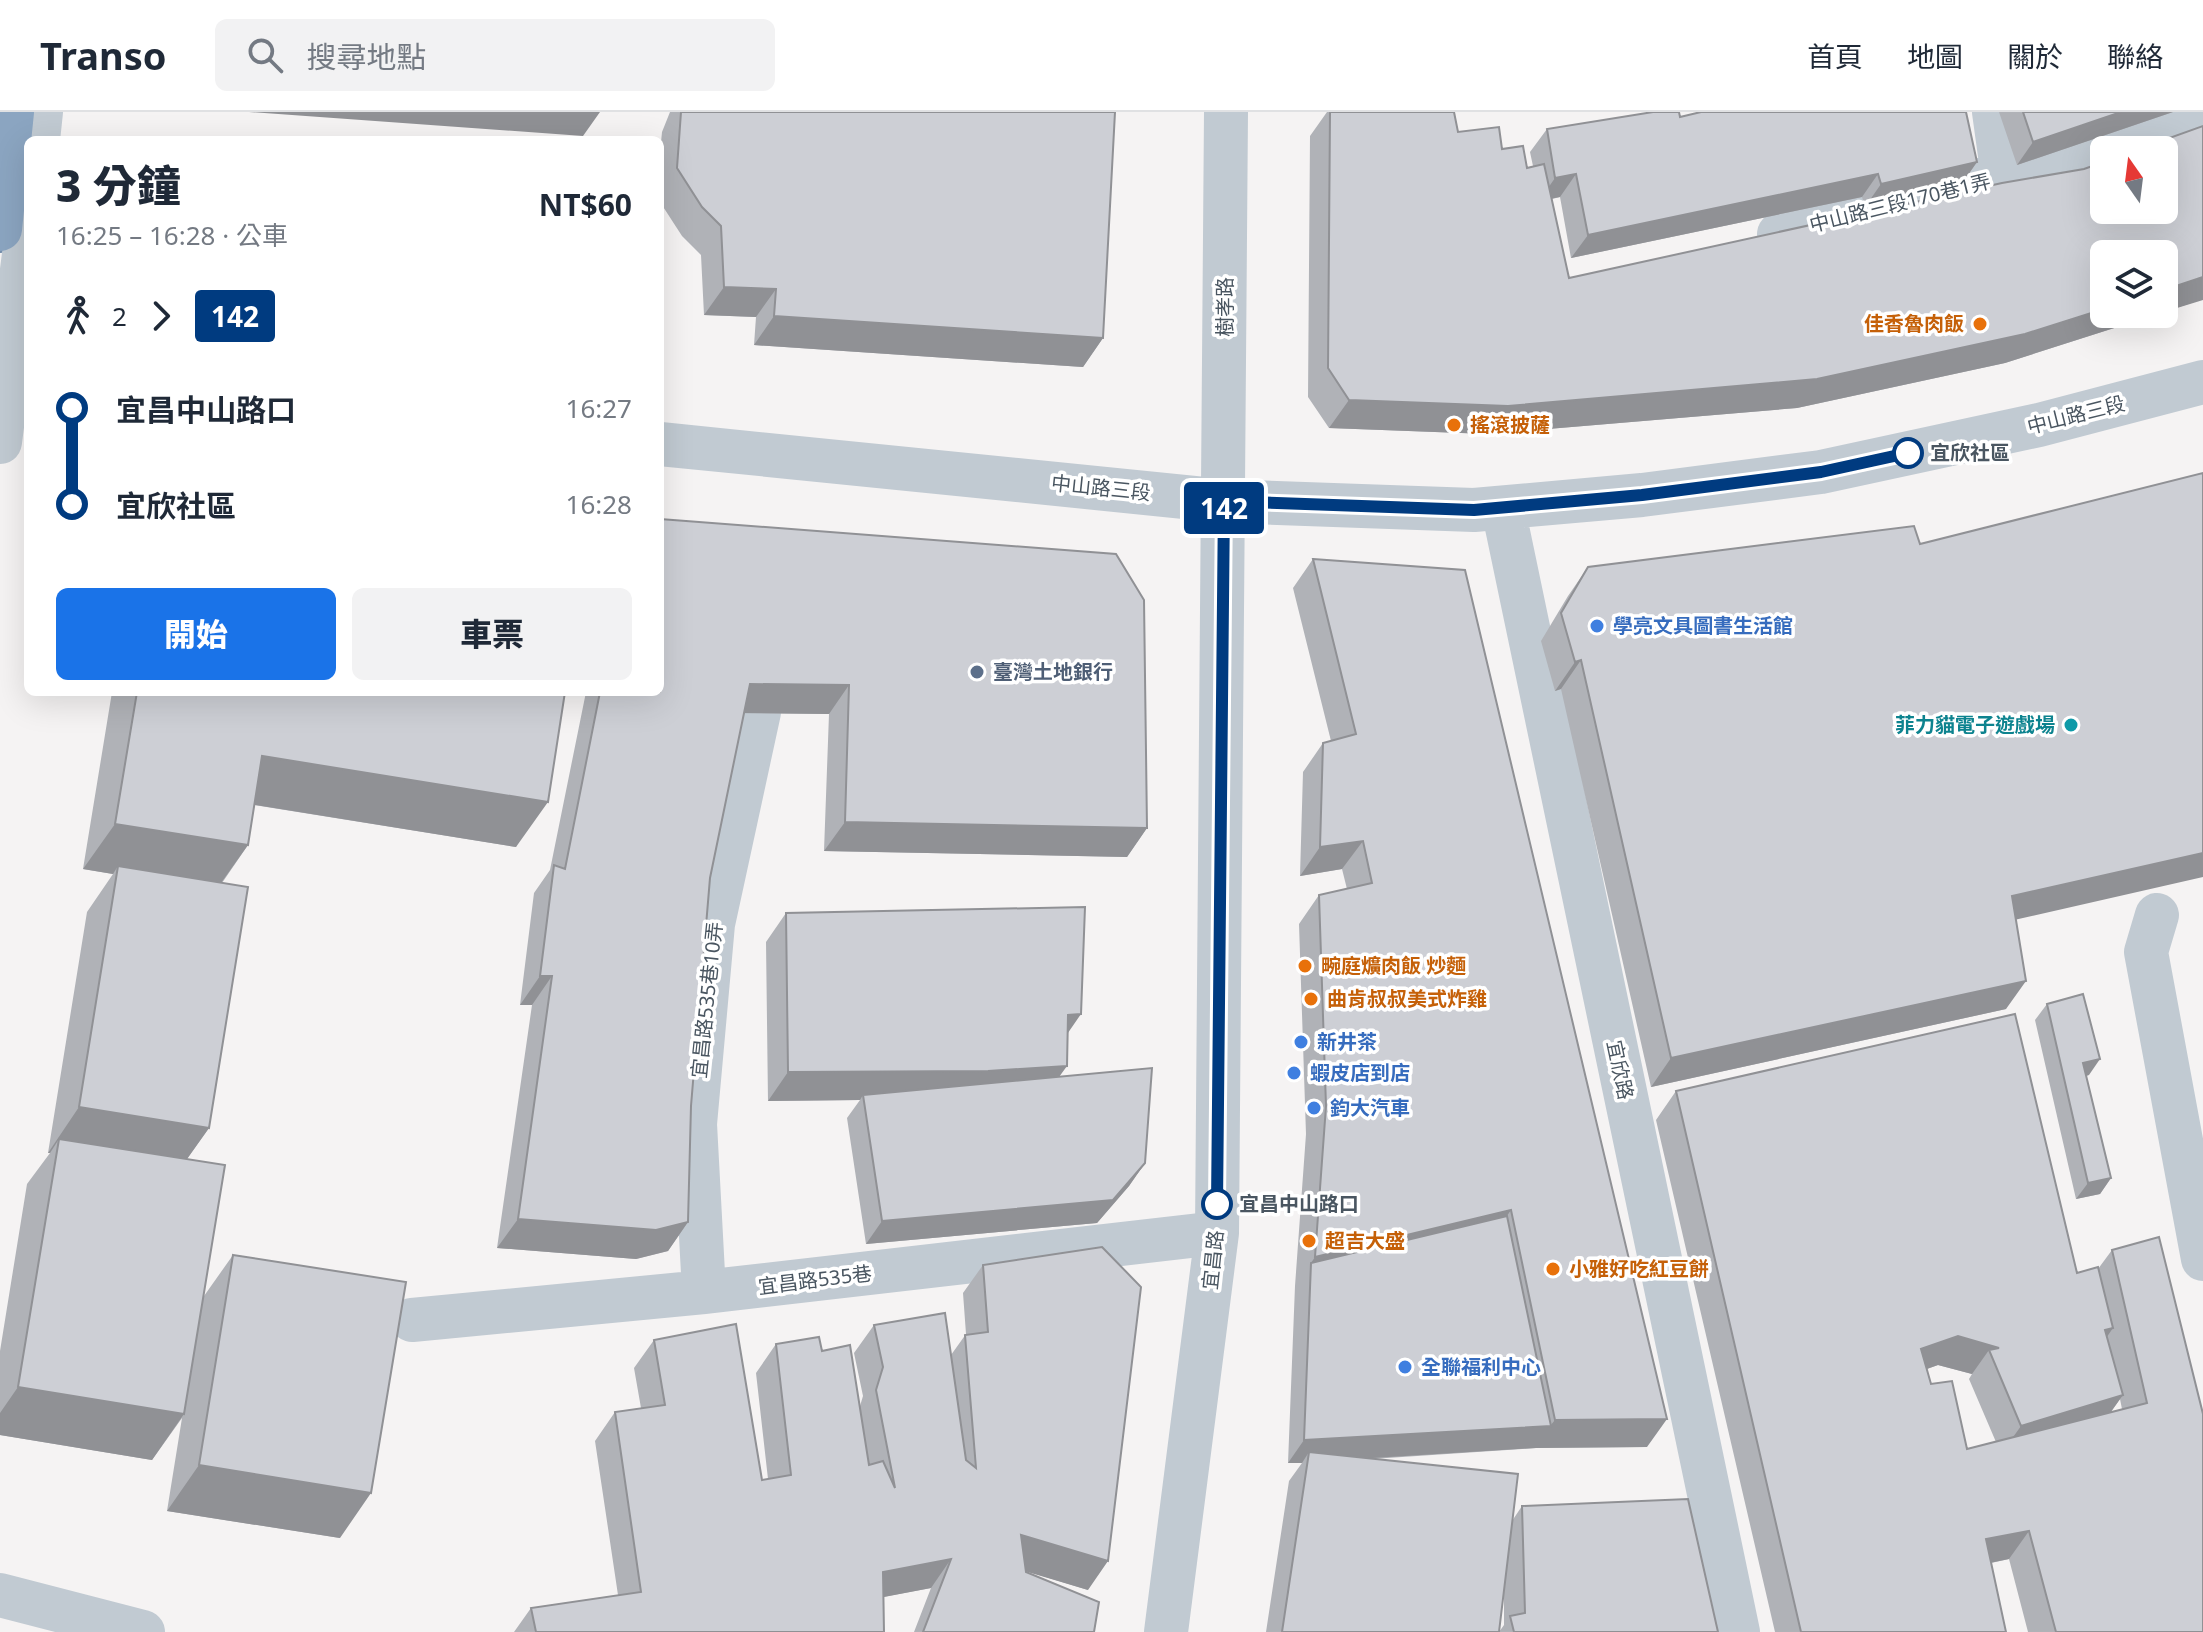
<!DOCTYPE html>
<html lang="zh-TW">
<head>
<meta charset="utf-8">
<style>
	:root { --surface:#fff; --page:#f2f2f3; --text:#1f2937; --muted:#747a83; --line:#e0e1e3; --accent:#1a73e8 }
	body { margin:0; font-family:"Noto Sans","Noto Sans TC",sans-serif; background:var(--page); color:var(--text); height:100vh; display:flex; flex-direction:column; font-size:30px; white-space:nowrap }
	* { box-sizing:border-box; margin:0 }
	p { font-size:26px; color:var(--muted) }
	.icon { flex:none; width:44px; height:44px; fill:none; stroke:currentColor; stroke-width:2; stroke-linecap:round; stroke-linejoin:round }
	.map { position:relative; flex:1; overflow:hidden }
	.details { position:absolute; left:24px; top:24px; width:640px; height:560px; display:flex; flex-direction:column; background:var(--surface); border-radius:12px; box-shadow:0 8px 32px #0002 }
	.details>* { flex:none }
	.badge { padding:0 16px; border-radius:6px; font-size:28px; line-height:52px }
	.needle { width:52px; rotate:346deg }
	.tools { position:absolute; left:2090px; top:24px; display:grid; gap:16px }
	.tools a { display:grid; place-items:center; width:88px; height:88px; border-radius:12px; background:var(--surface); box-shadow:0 8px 32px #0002; font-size:40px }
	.map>.badge { position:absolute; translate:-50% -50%; box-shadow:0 0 0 4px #fff }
	.legs { display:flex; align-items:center; gap:12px; height:88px; padding:0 32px; font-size:26px }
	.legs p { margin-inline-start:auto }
	.summary { display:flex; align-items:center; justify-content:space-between; height:136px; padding:0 32px }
	h1 { font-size:44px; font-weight:800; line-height:60px }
	.primary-button { display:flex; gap:16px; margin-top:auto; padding:16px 32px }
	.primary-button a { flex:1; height:92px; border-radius:12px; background:var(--accent); color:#fff; font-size:32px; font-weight:800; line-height:92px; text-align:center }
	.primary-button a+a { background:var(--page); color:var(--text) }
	ul { padding:0 32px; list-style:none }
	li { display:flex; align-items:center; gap:28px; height:96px; font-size:30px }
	li i { display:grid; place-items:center; width:12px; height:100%; margin:0 10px; background:currentColor }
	li i::after { content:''; width:20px; height:20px; margin:-10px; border:6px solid; border-radius:50%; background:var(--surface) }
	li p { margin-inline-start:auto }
	li:first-child i { background:linear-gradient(#0000 50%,currentColor 0) }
	li:last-child i { background:linear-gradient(currentColor 50%,#0000 0) }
	header { display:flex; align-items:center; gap:48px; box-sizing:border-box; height:112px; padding:0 40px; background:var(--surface); border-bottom:2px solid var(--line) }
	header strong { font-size:38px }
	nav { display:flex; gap:44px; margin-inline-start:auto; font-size:28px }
	.search { width:560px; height:72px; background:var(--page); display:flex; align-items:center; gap:20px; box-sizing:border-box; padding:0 28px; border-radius:12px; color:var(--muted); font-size:30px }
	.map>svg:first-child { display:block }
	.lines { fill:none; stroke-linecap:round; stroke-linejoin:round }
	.highway-casing { stroke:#7690ad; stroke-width:48 }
	.minor { stroke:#c1cad2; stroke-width:44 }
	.highway { stroke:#8ba5c1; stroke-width:44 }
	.wall { fill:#b0b2b7; fill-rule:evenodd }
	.shaded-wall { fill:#909195 }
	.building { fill:#cdcfd5; stroke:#909195; stroke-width:2 }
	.line-1-casing { stroke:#fff; stroke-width:18 }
	.line-1 { stroke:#003b80; stroke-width:12 }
	.food-dot { fill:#e8710a; stroke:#fff; stroke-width:3 }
	.stop-1-dot { fill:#fff; stroke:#003b80; stroke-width:4 }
	.shop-dot { fill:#3f7fe0; stroke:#fff; stroke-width:3 }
	.service-dot { fill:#5c6f8a; stroke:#fff; stroke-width:3 }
	.culture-dot { fill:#0f9aa8; stroke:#fff; stroke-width:3 }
	.labels { text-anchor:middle; stroke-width:7; stroke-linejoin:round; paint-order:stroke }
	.street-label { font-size:20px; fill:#4a5661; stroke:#fff }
	.food-label { font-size:20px; font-weight:bold; fill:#c56008; stroke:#fff; text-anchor:start }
	.stop-label { font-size:20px; font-weight:bold; fill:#4a5661; stroke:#fff; text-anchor:start }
	.shop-label { font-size:20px; font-weight:bold; fill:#366cbe; stroke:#fff; text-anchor:start }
	.service-label { font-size:20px; font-weight:bold; fill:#4e5e75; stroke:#fff; text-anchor:start }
	.culture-label { font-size:20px; font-weight:bold; fill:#0d838f; stroke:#fff; text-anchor:end }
</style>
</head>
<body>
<header>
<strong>Transo</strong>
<div class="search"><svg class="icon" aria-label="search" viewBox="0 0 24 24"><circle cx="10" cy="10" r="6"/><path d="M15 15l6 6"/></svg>搜尋地點</div>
<nav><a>首頁</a><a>地圖</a><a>關於</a><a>聯絡</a></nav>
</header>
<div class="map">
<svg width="2203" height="1520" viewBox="0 0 2203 1520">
	<rect width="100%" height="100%" fill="#f5f3f3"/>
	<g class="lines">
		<defs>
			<path id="highway" d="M 0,117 L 12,0"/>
		</defs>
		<use href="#highway" class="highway-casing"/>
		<path class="minor" d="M 1994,0 L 2003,65
			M 38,28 L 41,0
			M 1779,122 L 2203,8
			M 0,330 L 28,111
			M 660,332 L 1224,389 L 1474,398 L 1642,383 L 1821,360 L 2039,313 L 2203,270
			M 1503,396 L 1738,1520
			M 2157,803 L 2146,840 L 2203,1147
			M 704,1180 L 695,1012 L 713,812 L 759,600
			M 412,1208 L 704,1180 L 1217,1121
			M 0,1483 L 143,1520
			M 1166,1520 L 1217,1121 L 1226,0"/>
		<use href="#highway" class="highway"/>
	</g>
	<path class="wall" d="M 670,0 L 1115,0 L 1103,226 L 1083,255 L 754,233 L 756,205 L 704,203 L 701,143 L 682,124 L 660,90 L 660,41 L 662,20 Z
		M 1327,0 L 1454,0 L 1458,20 L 1499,15 L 1502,37 L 1523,34 L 1527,56 L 1533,54 L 1530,40 L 1547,17 L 1653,0 L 1679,0 L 1680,5 L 1701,0 L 1966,0 L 1977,50 L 1961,73 L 1865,95 L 1862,85 L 1571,146 L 1560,85 L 1552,87 L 1569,166 L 2002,71 L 2084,57 L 2104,50 L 2104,98 L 2164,98 L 2164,38 L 2136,38 L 2203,14 L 2203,187 L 2164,200 L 2164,142 L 2104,142 L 2104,202 L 2158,202 L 2005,251 L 1797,296 L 1488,322 L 1329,316 L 1308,285 L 1310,24 Z
		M 1999,0 L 2173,0 L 2017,53 Z
		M 660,407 L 1147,716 L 1127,745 L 824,739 L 829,602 L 744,601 L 710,766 L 691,994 L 688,1110 L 668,1139 L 636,1147 L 497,1136 L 532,893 L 520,893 L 534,781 L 550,758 L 586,580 L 660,580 Z
		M 1313,447 L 1647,1335 L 1536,1336 L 1372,1347 L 1512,1409 L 1522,1394 L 1718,1520 L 1499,1520 L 1504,1513 L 1504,1479 L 1499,1520 L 1266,1520 L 1289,1369 L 1302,1351 L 1288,1351 L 1295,1174 L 1306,1022 L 1299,812 L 1319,783 L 1347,777 L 1342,757 L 1300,764 L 1303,660 L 1323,631 L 1331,629 L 1293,476 Z
		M 1588,455 L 2016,807 L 2006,897 L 1651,975 L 1561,577 L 1555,579 L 1541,529 L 1568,484 Z
		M 112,580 L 565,580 L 516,735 L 254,693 L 248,733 L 222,771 L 209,1016 L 187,1047 L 204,1184 L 233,1143 L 340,1426 L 167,1399 L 182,1306 L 152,1348 L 0,1323 L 0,1239 L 27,1072 L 50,1041 L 48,1041 L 87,800 L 113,762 L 83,757 Z
		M 786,801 L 1068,921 L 1059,964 L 1145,1051 L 1129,1074 L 1097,1111 L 866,1132 L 847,1006 L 860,988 L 768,989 L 766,830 Z
		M 2047,892 L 2089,963 L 2086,964 L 2111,1066 L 2100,1082 L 2076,1087 L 2035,908 Z
		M 1676,979 L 2077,1161 L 2098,1157 L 2112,1138 L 2203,1520 L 2028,1520 L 2009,1447 L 1991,1451 L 2006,1520 L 1775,1520 L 1656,1008 ZM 1938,1253 L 1972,1262 L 1969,1267 L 1996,1330 L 1967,1337 L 1931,1272 L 1927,1257 ZM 2120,1287 L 2122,1297 L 2111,1300 Z
		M 983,1153 L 1088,1478 L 1026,1459 L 1026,1460 L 1094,1520 L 914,1520 L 931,1476 L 883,1485 L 884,1520 L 514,1520 L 531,1496 L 618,1483 L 595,1329 L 615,1300 L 641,1296 L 634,1256 L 654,1228 L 762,1368 L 768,1367 L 756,1261 L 776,1232 L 822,1239 L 860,1294 L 863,1284 L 854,1241 L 874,1213 L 951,1243 L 966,1222 L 963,1181 Z"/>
	<path class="shaded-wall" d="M 249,0 L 600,0 L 583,24 Z
		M 2121,0 L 2173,0 L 2017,53 L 2033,30 Z
		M 1977,50 L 1961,73 L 1865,95 L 1881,72 Z
		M 1576,62 L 1560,85 L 1539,89 L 1555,66 Z
		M 1878,62 L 1862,85 L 1571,146 L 1588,123 Z
		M 2203,163 L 2203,188 L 2164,200 L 2164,178 Z
		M 724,175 L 776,177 L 756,205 L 704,203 Z
		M 2104,197 L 2104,202 L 2158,202 L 2005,251 L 1797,296 L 1488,322 L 1329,316 L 1349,288 Z
		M 774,204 L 1103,226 L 1083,255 L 754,233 Z
		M 1581,548 L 1561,577 L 1555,579 L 1575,550 Z
		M 750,572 L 849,573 L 829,602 L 730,601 Z
		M 262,644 L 548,690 L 516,735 L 230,689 Z
		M 845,710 L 1147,716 L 1127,745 L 824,739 Z
		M 115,712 L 248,733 L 216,778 L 118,754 L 113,762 L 83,757 Z
		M 1363,729 L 1342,757 L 1300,764 L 1320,735 Z
		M 2203,741 L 2203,765 L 1992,813 L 2012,784 Z
		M 540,864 L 552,864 L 532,893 L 520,893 Z
		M 2026,869 L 2006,897 L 1651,975 L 1671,946 Z
		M 1081,902 L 1061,931 L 1068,903 Z
		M 2100,947 L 2089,963 L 2072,967 L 2083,951 Z
		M 1067,954 L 1046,983 L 863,983 L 860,988 L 768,989 L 788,960 Z
		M 79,995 L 209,1016 L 177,1061 L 59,1027 L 50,1041 L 48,1041 Z
		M 1145,1051 L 1129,1074 L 1097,1111 L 866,1132 L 882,1109 Z
		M 2111,1066 L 2100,1082 L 2076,1087 L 2088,1071 Z
		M 1511,1098 L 1491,1127 L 1311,1151 L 1315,1145 Z
		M 518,1107 L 688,1110 L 668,1139 L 636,1147 L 497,1136 Z
		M 2113,1216 L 2093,1245 L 2105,1218 Z
		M 1958,1224 L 1999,1236 L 1989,1238 L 1972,1262 L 1938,1253 L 1901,1266 L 1921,1237 Z
		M 18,1275 L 184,1302 L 152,1348 L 0,1323 L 0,1301 Z
		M 2123,1283 L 2102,1312 L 2001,1342 L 2021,1314 Z
		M 1667,1307 L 1647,1335 L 1536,1336 L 1308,1350 L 1309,1340 L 1302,1351 L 1288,1351 L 1304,1328 L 1550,1314 L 1555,1308 Z
		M 199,1353 L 371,1381 L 340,1426 L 167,1399 Z
		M 2029,1419 L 2009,1447 L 1965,1456 L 1986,1427 Z
		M 1021,1423 L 1108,1449 L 1088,1478 L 1001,1452 Z
		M 951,1447 L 931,1476 L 863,1489 L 883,1460 Z"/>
	<path class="building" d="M 681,0 L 1115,0 L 1103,226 L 774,204 L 776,177 L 724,175 L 721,114 L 702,95 L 677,56 Z
		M 1330,0 L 1454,0 L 1458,20 L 1499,15 L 1502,37 L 1523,34 L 1527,56 L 1544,52 L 1569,166 L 2002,71 L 2084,57 L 2104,50 L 2104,98 L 2164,98 L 2164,38 L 2136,38 L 2203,14 L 2203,165 L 2164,178 L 2164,142 L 2104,142 L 2104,197 L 2025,222 L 1817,267 L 1508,294 L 1349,288 L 1328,256 Z
		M 1653,0 L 1679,0 L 1680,5 L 1701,0 L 1966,0 L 1977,50 L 1881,72 L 1878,62 L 1588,123 L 1576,62 L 1555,66 L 1547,17 Z
		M 2023,0 L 2121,0 L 2033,30 Z
		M 2203,361 L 2203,741 L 2012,784 L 2026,869 L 1671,946 L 1581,548 L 1575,550 L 1561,501 L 1588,455 L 1914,414 L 1920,432 Z
		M 660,407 L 1116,442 L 1144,488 L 1147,716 L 845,710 L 849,573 L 750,572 L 710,766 L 691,994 L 688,1110 L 656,1118 L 518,1107 L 552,864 L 540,864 L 554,753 L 565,757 L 600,580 L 660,580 Z
		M 1313,447 L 1465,458 L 1667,1307 L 1555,1308 L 1511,1098 L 1315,1145 L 1326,994 L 1319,783 L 1372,771 L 1363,729 L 1320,735 L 1323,631 L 1356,622 Z
		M 137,580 L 565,580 L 548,690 L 262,644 L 248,733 L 115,712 Z
		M 118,754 L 248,775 L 209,1016 L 79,995 Z
		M 1085,795 L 1081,902 L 1068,903 L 1067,954 L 988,959 L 788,960 L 786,801 Z
		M 2083,882 L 2100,947 L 2083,951 L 2111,1066 L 2088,1071 L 2047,892 Z
		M 2015,902 L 2077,1161 L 2098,1155 L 2113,1216 L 2105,1218 L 2123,1283 L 2021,1314 L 1989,1238 L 1999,1236 L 1958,1224 L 1921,1237 L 1931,1272 L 1952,1269 L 1967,1337 L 2147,1291 L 2112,1138 L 2159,1125 L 2203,1302 L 2203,1520 L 2056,1520 L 2029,1419 L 1986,1427 L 2006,1520 L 1801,1520 L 1676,979 Z
		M 1152,956 L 1145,1051 L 1113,1088 L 882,1109 L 863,983 Z
		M 59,1027 L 225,1053 L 184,1302 L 18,1275 Z
		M 1507,1104 L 1551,1314 L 1304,1328 L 1311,1151 Z
		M 1102,1135 L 1141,1175 L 1108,1449 L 1021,1423 L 1026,1460 L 1099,1490 L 1094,1520 L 923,1520 L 951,1447 L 883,1460 L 884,1520 L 536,1520 L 531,1496 L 641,1480 L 615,1300 L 665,1293 L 654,1228 L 736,1212 L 762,1368 L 791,1363 L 776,1232 L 819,1225 L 822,1239 L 850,1233 L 869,1353 L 883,1349 L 895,1376 L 876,1278 L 883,1255 L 874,1213 L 945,1201 L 966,1348 L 976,1356 L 965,1223 L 988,1220 L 983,1153 Z
		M 233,1143 L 406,1170 L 371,1381 L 199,1353 Z
		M 1309,1340 L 1518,1362 L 1499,1520 L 1282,1520 Z
		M 1688,1387 L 1718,1520 L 1514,1520 L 1510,1504 L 1525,1501 L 1522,1394 Z"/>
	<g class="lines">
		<defs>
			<path id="line-1" d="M 1217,1092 L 1224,389 L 1474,398 L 1642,383 L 1821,360 L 1908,341"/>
		</defs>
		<use href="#line-1" class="line-1-casing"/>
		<use href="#line-1" class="line-1"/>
	</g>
	<g class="food-dot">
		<circle cx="1980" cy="212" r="8"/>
		<circle cx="1454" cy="313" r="8"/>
		<circle cx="1305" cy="854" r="8"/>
		<circle cx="1311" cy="887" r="8"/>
		<circle cx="1309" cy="1129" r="8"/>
		<circle cx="1553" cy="1157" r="8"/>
	</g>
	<g class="stop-1-dot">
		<circle cx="1908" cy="341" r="14"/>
		<circle cx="1217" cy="1092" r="14"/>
	</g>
	<g class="shop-dot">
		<circle cx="1597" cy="514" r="8"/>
		<circle cx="1301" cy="930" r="8"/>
		<circle cx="1294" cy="961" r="8"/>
		<circle cx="1314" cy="996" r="8"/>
		<circle cx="1405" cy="1255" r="8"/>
	</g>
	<circle class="service-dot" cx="977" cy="560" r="8"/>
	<circle class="culture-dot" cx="2071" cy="613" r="8"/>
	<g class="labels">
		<g class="street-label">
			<text transform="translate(1900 91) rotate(-14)" y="7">中山路三段170巷1弄</text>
			<text transform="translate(1225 195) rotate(-90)" y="7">樹孝路</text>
			<text transform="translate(2076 303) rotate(-14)" y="7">中山路三段</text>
			<text transform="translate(1101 376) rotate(6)" y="7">中山路三段</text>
			<text transform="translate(707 888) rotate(-84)" y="7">宜昌路535巷10弄</text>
			<text transform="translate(1620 958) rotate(78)" y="7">宜欣路</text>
			<text transform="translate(1213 1148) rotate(-84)" y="7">宜昌路</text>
			<text transform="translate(815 1168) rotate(-7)" y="7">宜昌路535巷</text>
		</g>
		<g class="food-label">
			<text x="1964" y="219" text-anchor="end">佳香魯肉飯</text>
			<text x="1470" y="320">搖滾披薩</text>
			<text x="1321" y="861">畹庭爌肉飯 炒麵</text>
			<text x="1327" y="894">曲肯叔叔美式炸雞</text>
			<text x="1325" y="1136">超吉大盛</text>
			<text x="1569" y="1164">小雅好吃紅豆餅</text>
		</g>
		<g class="stop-label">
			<text x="1930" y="348">宜欣社區</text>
			<text x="1239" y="1099">宜昌中山路口</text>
		</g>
		<g class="shop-label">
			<text x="1613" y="521">學亮文具圖書生活館</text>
			<text x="1317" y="937">新井茶</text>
			<text x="1310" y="968">蝦皮店到店</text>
			<text x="1330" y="1003">鈞大汽車</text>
			<text x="1421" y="1262">全聯福利中心</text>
		</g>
		<g class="service-label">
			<text x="993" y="567">臺灣土地銀行</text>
		</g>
		<g class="culture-label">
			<text x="2055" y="620">菲力貓電子遊戲場</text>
		</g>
	</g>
</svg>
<div class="tools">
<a><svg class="needle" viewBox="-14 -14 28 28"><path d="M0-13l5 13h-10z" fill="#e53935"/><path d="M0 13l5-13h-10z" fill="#747a83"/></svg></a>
<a><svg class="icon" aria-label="layers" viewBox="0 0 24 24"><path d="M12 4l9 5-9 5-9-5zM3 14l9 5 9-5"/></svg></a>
</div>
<b class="badge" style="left:1224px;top:396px;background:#003b80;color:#fff">142</b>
<section class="details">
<div class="summary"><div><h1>3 分鐘</h1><p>16:25 – 16:28 · 公車</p></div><b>NT$60</b></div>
<div class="legs"><svg class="icon" aria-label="walk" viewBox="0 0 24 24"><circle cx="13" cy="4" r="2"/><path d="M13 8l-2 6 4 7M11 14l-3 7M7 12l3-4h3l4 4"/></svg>2<svg class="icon" aria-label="forward" viewBox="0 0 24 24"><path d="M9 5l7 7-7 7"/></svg><b class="badge" style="background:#003b80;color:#fff">142</b></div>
<ul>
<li><i style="color:#003b80"></i><b>宜昌中山路口</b><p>16:27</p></li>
<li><i style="color:#003b80"></i><b>宜欣社區</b><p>16:28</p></li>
</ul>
<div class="primary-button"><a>開始</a><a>車票</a></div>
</section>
</div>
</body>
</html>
